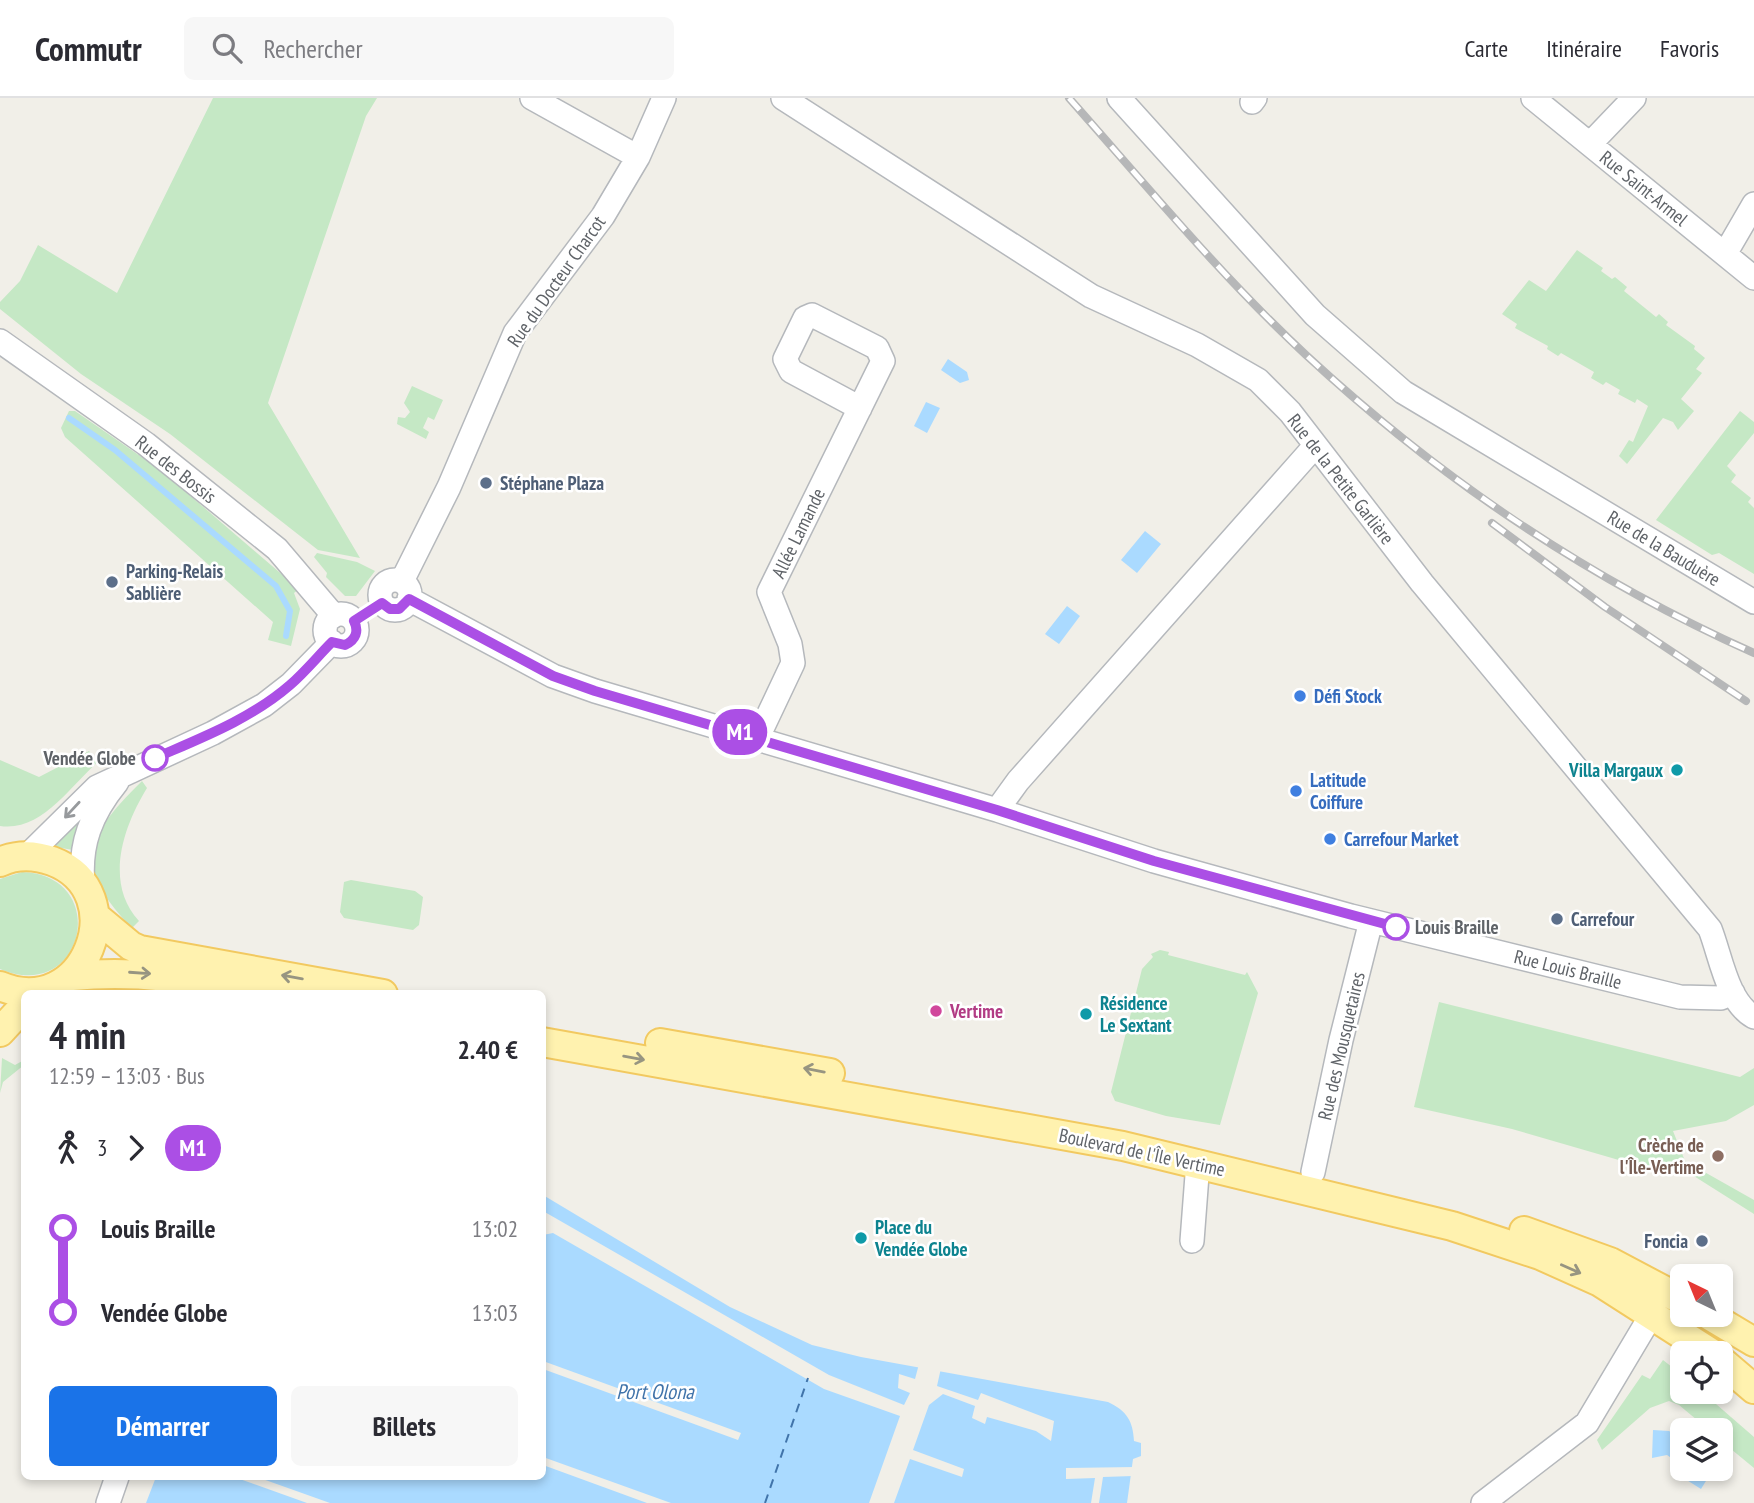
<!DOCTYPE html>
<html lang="fr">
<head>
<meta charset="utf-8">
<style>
	:root { --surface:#fff; --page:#f7f7f7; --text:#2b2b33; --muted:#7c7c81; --line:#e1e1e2; --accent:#1a73e8 }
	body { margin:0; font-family:"PT Sans Narrow",sans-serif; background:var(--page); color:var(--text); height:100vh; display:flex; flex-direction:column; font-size:26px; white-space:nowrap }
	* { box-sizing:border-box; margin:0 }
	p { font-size:23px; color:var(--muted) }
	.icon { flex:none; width:38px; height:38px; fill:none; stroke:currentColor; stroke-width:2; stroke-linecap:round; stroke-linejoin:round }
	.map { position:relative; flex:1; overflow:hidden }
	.sheet { position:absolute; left:21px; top:892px; width:525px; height:490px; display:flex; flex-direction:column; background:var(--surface); border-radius:10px; box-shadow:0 4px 10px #0003 }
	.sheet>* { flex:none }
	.badge { padding:0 14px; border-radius:23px; font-size:24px; line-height:46px }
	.needle { width:46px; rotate:317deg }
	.fabs { position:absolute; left:1670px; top:1166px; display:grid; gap:14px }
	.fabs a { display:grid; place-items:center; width:63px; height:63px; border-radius:10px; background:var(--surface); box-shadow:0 4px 10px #0003; font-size:35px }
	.map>.badge { position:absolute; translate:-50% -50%; box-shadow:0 0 0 4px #fff }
	.legs { display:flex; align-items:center; gap:10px; height:77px; padding:0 28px; font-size:23px }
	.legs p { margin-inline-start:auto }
	.overview { display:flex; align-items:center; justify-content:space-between; height:119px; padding:0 28px }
	h1 { font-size:38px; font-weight:700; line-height:52px }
	.cta { display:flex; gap:14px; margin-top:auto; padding:14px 28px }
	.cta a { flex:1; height:80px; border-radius:10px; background:var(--accent); color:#fff; font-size:28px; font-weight:700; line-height:80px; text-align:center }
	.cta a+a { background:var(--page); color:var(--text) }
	ul { padding:0 28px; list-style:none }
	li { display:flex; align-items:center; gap:24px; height:84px; font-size:26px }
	li i { display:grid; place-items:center; width:10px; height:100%; margin:0 9px; background:currentColor }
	li i::after { content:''; width:18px; height:18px; margin:-9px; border:5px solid; border-radius:50%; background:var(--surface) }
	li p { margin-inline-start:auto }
	li:first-child i { background:linear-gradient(#0000 50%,currentColor 0) }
	li:last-child i { background:linear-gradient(currentColor 50%,#0000 0) }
	header { display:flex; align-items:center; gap:42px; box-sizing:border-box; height:98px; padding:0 35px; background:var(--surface); border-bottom:2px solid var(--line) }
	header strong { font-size:33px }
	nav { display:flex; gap:38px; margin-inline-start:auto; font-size:24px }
	.search { width:490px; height:63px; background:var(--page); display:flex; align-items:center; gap:18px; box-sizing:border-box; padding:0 24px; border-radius:10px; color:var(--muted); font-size:26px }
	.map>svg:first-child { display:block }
	.green { fill:#c5e8c5 }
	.water { fill:#aadaff }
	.pier { fill:#f1efe8 }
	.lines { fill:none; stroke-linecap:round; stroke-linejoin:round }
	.stream { stroke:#aadaff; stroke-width:6 }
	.ferry { stroke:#4174aa; stroke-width:2; stroke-dasharray:9 7; stroke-linecap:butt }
	.minor-casing { stroke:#b5b8bc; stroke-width:26 }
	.major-casing { stroke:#f2c960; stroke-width:32 }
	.minor { stroke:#fff; stroke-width:23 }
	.major { stroke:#fff2af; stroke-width:28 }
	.rail-casing { stroke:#b6b7b8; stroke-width:8 }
	.rail { stroke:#fff; stroke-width:5; stroke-dasharray:16; stroke-linecap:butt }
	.oneway { stroke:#979a9d }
	.oneway2 { stroke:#979581 }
	.line-1-casing { stroke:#fff; stroke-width:16 }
	.line-1 { stroke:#ab4fe5; stroke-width:10 }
	.service-dot { fill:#5c6f8a; stroke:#fff; stroke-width:2.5 }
	.shop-dot { fill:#3f7fe0; stroke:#fff; stroke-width:2.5 }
	.stop-1-dot { fill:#fff; stroke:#ab4fe5; stroke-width:3.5 }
	.culture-dot { fill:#0f9aa8; stroke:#fff; stroke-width:2.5 }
	.hotel-dot { fill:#d1479c; stroke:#fff; stroke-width:2.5 }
	.education-dot { fill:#8d6e63; stroke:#fff; stroke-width:2.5 }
	.labels { text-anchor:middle; stroke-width:5; stroke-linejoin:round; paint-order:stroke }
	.street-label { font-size:19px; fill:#5f6368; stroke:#fff }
	.service-label { font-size:19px; font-weight:bold; fill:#4e5e75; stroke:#fff; text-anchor:start }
	.shop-label { font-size:19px; font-weight:bold; fill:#366cbe; stroke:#fff; text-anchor:start }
	.stop-label { font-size:19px; font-weight:bold; fill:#5f6368; stroke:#fff; text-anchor:end }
	.culture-label { font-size:19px; font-weight:bold; fill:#0d838f; stroke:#fff; text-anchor:start }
	.hotel-label { font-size:19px; font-weight:bold; fill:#b23c85; stroke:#fff; text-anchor:start }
	.education-label { font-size:19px; font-weight:bold; fill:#785e54; stroke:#fff; text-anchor:end }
	.water-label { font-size:21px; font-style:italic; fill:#4174aa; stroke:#fff }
</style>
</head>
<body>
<header>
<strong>Commutr</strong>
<div class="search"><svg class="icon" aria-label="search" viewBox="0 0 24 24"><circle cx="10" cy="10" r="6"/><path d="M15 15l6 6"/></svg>Rechercher</div>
<nav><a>Carte</a><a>Itinéraire</a><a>Favoris</a></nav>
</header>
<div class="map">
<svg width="1754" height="1405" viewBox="0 0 1754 1405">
	<rect width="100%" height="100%" fill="#f1efe8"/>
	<path class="green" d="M 213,0 L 377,0 L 366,18 L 268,305 L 360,460 L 318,452 L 170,336 L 81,276 L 0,211 L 0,204 L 20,183 L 38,147 L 117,195 Z
		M 1577,152 L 1603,170 L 1601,173 L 1612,181 L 1615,179 L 1627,189 L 1624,193 L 1656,219 L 1659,216 L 1668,224 L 1666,227 L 1695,248 L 1694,251 L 1705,260 L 1696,271 L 1702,275 L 1681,301 L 1694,313 L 1678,332 L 1673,324 L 1663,320 L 1627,366 L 1619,358 L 1629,342 L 1633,344 L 1648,308 L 1637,301 L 1635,305 L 1618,296 L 1620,292 L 1606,284 L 1603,287 L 1591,280 L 1594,274 L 1561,255 L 1558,258 L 1547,251 L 1548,248 L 1515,230 L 1517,226 L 1502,216 L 1529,182 L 1546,193 Z
		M 412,288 L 443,302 L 434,322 L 428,319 L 423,330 L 429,334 L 426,341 L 397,326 L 398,319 L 405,320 L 410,314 L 404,305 Z
		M 69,313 L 75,313 L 159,371 L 299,491 L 294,495 L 300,511 L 291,548 L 268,542 L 273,524 L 65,339 L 61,330 Z
		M 1740,313 L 1754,324 L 1754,335 L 1727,368 L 1736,377 L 1731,384 L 1751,400 L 1748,404 L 1754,410 L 1754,476 L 1719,455 L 1712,457 L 1656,422 Z
		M 317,455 L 357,464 L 375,473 L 356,498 L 345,498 L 326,479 L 327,475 L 314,459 Z
		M 89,653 L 98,664 C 69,689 42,734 0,728 L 0,662 L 39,679 Z
		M 142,683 L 147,690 C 123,729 104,785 139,823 L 132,830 C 71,767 85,739 142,683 Z
		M 87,713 L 77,732 L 73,752 L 56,749 L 55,745 Z
		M 22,774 C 112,777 85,907 0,871 L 0,781 Z
		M 351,782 L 415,793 L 423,799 L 419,827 L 413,832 L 344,820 L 340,814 L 344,784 Z
		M 1160,852 L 1169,854 L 1168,857 L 1245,877 L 1247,874 L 1258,895 L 1220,1027 L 1166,1018 L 1115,1003 L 1111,994 L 1142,871 L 1153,859 L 1151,856 Z
		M 131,887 L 188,896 L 77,896 L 99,890 Z
		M 1439,904 L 1740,979 L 1754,970 L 1754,1007 L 1726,1023 L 1673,1033 L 1685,1063 L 1754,1102 L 1754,1116 L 1678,1068 L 1667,1076 L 1512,1031 L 1414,1009 Z
		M 2,960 L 15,967 L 24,962 L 24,967 L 3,984 L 0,995 Z
		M 1663,1262 L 1682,1277 L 1682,1293 L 1701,1293 L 1754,1339 L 1754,1370 L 1720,1342 L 1720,1332 L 1709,1332 L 1679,1307 L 1669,1303 L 1650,1310 L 1602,1352 L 1597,1342 L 1642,1277 L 1650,1281 Z"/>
	<path class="water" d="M 948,261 L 967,274 L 969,282 L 960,285 L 941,272 Z
		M 926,304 L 940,310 L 927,335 L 914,328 Z
		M 1145,433 L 1161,446 L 1137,475 L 1121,462 Z
		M 1067,508 L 1080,518 L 1059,546 L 1045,536 Z
		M 543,1097 L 730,1209 L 812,1247 L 861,1259 L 1108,1304 C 1127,1313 1133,1323 1134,1343 L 1141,1345 L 1141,1358 L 1133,1361 L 1127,1405 L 146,1405 L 156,1379 L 542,1379 Z
		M 1653,1332 L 1669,1333 L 1682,1341 L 1682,1370 L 1714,1370 L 1701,1391 L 1674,1374 L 1680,1366 L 1667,1357 L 1652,1360 Z"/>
	<path class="pier" d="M 543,1113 L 829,1277 L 904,1307 L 910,1295 L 898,1290 L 899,1276 L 915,1281 L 919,1266 L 941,1270 L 937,1288 L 978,1302 L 981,1295 L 1054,1323 L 1051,1343 L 1036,1333 L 987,1319 L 985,1326 L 972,1320 L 975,1308 L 943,1296 L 929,1307 L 913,1352 L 964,1371 L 962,1379 L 910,1361 L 894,1405 L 869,1405 L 900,1318 L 824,1291 L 553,1135 L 543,1137 Z
		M 543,1263 L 741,1335 L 738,1342 L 543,1271 Z
		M 543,1359 L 671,1405 L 647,1405 L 543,1367 Z
		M 1135,1369 L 1133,1378 L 1103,1379 L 1099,1405 L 1091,1405 L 1095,1380 L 1066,1381 L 1066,1370 Z
		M 234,1379 L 257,1379 L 330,1405 L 307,1405 Z"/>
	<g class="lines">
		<path class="stream" d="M 69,320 L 115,352 L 276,488 L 290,513 L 286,538"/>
		<path class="ferry" d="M 765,1405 L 808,1280"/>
		<defs>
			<path id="minor" d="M 532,0 L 638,59
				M 783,0 L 1091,198 L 1197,247 L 1258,282 L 1290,314 L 1422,485 L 1710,831 C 1721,859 1727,904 1754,919
				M 1119,0 L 1315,217 L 1403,294 L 1754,504
				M 1533,0 L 1754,180
				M 1252,4 L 1255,0
				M 1590,46 L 1634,0
				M 1725,156 L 1754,106
				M 0,243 L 146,346 L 277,451 L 334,518
				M380 497a15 15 0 1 1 30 0a15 15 0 1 1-30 0Z
				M 402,483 L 449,389 L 515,235 L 603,118 L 638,59 L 664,0
				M 409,501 L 553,578 L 595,593 L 997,712 L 1154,763 L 1351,818 L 1680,899 L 1721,900 L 1733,895
				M325 532a16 16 0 1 1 32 0a16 16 0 1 1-32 0Z
				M 758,639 L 793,565 L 790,546 L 769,494 L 883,263 L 877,250 L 812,217 L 805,220 L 785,261 L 791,273 L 860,310
				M 997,712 L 1018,683 L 1315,348
				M 27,758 L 97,689 L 213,635 L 264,607 L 291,586 L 332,544
				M 83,787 C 79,746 91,716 117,684
				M 1313,1074 L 1341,942 L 1371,823
				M 1192,1143 L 1198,1064
				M 108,1405 L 117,1379
				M 1483,1405 L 1587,1325 L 1652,1216"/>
			<path id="major" d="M 0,764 C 17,756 35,757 52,763 C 135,794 85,924 0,888
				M 95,818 L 131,848 L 140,852 L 383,896
				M 72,878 C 146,871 199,883 271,896
				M 0,934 L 24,908
				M 542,944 L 1123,1048 L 1452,1128 L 1540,1157 L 1600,1184 L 1711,1255
				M 660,945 L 830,975
				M 1524,1133 L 1610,1164 L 1682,1202
				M 1707,1216 L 1754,1244
				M 1720,1262 L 1754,1291"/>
		</defs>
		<use href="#minor" class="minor-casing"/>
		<use href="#major" class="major-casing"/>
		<use href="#minor" class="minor"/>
		<use href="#major" class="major"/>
		<defs>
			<path id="rail" d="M 1069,0 C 1146,87 1221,178 1306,257 C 1438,379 1590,482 1754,555
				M 1492,425 L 1605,509 L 1746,603"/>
		</defs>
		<use href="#rail" class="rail-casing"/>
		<use href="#rail" class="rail"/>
	</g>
	<defs><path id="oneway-shaft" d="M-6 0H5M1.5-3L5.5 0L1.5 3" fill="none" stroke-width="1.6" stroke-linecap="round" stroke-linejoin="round" transform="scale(1.75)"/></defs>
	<use class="oneway" href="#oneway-shaft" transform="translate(72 712) rotate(133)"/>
	<g class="oneway2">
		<use href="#oneway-shaft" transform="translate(140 875) rotate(4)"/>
		<use href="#oneway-shaft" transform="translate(292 879) rotate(-170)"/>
		<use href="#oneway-shaft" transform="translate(634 960) rotate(10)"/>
		<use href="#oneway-shaft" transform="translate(814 972) rotate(-169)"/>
		<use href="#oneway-shaft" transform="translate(1571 1171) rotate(24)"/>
	</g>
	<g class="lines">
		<defs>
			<path id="line-1" d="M 155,660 C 201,640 251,621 290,587 C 305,574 318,558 332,544 L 345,547 C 356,542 359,533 354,523 L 382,505 L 390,511 L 399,511 L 409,501 L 553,578 L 595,593 L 997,712 L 1154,763 L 1396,829"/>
		</defs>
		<use href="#line-1" class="line-1-casing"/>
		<use href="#line-1" class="line-1"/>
	</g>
	<g class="service-dot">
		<circle cx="486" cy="385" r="7"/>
		<circle cx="112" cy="484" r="7"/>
		<circle cx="1557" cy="821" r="7"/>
		<circle cx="1702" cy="1143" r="7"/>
	</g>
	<g class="shop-dot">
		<circle cx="1300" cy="598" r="7"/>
		<circle cx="1296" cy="693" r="7"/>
		<circle cx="1330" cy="741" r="7"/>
	</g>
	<g class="stop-1-dot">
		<circle cx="155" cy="660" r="12"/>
		<circle cx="1396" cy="829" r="12"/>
	</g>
	<g class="culture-dot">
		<circle cx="1677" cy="672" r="7"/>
		<circle cx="1086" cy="916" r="7"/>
		<circle cx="861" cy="1140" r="7"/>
	</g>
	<circle class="hotel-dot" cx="936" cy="913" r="7"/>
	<circle class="education-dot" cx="1718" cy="1058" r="7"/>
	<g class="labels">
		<g class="street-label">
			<text transform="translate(1644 90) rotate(39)" y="7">Rue Saint-Armel</text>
			<text transform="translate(556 183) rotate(-55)" y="7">Rue du Docteur Charcot</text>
			<text transform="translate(176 371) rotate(38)" y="7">Rue des Bossis</text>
			<text transform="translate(1341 381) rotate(52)" y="7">Rue de la Petite Garlière</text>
			<text transform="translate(798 435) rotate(-64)" y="7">Allée Lamande</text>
			<text transform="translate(1664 450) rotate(31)" y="7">Rue de la Bauduère</text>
			<text transform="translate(1568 871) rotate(14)" y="7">Rue Louis Braille</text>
			<text transform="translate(1341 948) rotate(-77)" y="7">Rue des Mousquetaires</text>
			<text transform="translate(1142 1054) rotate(12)" y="7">Boulevard de l'Île Vertime</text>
		</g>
		<g class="service-label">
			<text x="500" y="392">Stéphane Plaza</text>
			<text x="126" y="480">Parking-Relais<tspan x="126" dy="22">Sablière</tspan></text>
			<text x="1571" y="828">Carrefour</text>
			<text x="1688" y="1150" text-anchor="end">Foncia</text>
		</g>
		<g class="shop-label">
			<text x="1314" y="605">Défi Stock</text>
			<text x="1310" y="689">Latitude<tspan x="1310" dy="22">Coiffure</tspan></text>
			<text x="1344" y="748">Carrefour Market</text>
		</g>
		<g class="stop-label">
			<text x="136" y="667">Vendée Globe</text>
			<text x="1415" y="836" text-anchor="start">Louis Braille</text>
		</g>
		<g class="culture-label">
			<text x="1663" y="679" text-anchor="end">Villa Margaux</text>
			<text x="1100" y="912">Résidence<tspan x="1100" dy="22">Le Sextant</tspan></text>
			<text x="875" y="1136">Place du<tspan x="875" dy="22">Vendée Globe</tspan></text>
		</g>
		<g class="hotel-label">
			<text x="950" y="920">Vertime</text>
		</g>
		<g class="education-label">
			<text x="1704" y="1054">Crèche de<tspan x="1704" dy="22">l'Île-Vertime</tspan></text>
		</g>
		<g class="water-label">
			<text x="655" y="1301">Port Olona</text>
		</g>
	</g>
</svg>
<div class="fabs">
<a><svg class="needle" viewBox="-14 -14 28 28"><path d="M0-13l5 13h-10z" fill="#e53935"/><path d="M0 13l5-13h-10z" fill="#7c7c81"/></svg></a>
<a><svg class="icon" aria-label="locate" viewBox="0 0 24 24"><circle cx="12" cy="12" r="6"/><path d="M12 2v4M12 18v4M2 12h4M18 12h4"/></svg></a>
<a><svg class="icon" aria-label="layers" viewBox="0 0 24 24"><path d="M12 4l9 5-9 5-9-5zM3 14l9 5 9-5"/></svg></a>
</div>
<b class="badge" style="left:740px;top:634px;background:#ab4fe5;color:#fff">M1</b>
<section class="sheet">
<div class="overview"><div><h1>4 min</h1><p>12:59 – 13:03 · Bus</p></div><b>2.40 €</b></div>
<div class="legs"><svg class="icon" aria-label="walk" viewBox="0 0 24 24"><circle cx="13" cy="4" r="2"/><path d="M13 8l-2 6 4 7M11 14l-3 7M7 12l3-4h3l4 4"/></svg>3<svg class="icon" aria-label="forward" viewBox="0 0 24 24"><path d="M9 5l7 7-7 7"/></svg><b class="badge" style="background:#ab4fe5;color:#fff">M1</b></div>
<ul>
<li><i style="color:#ab4fe5"></i><b>Louis Braille</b><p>13:02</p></li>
<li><i style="color:#ab4fe5"></i><b>Vendée Globe</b><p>13:03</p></li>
</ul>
<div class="cta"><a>Démarrer</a><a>Billets</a></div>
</section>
</div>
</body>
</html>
